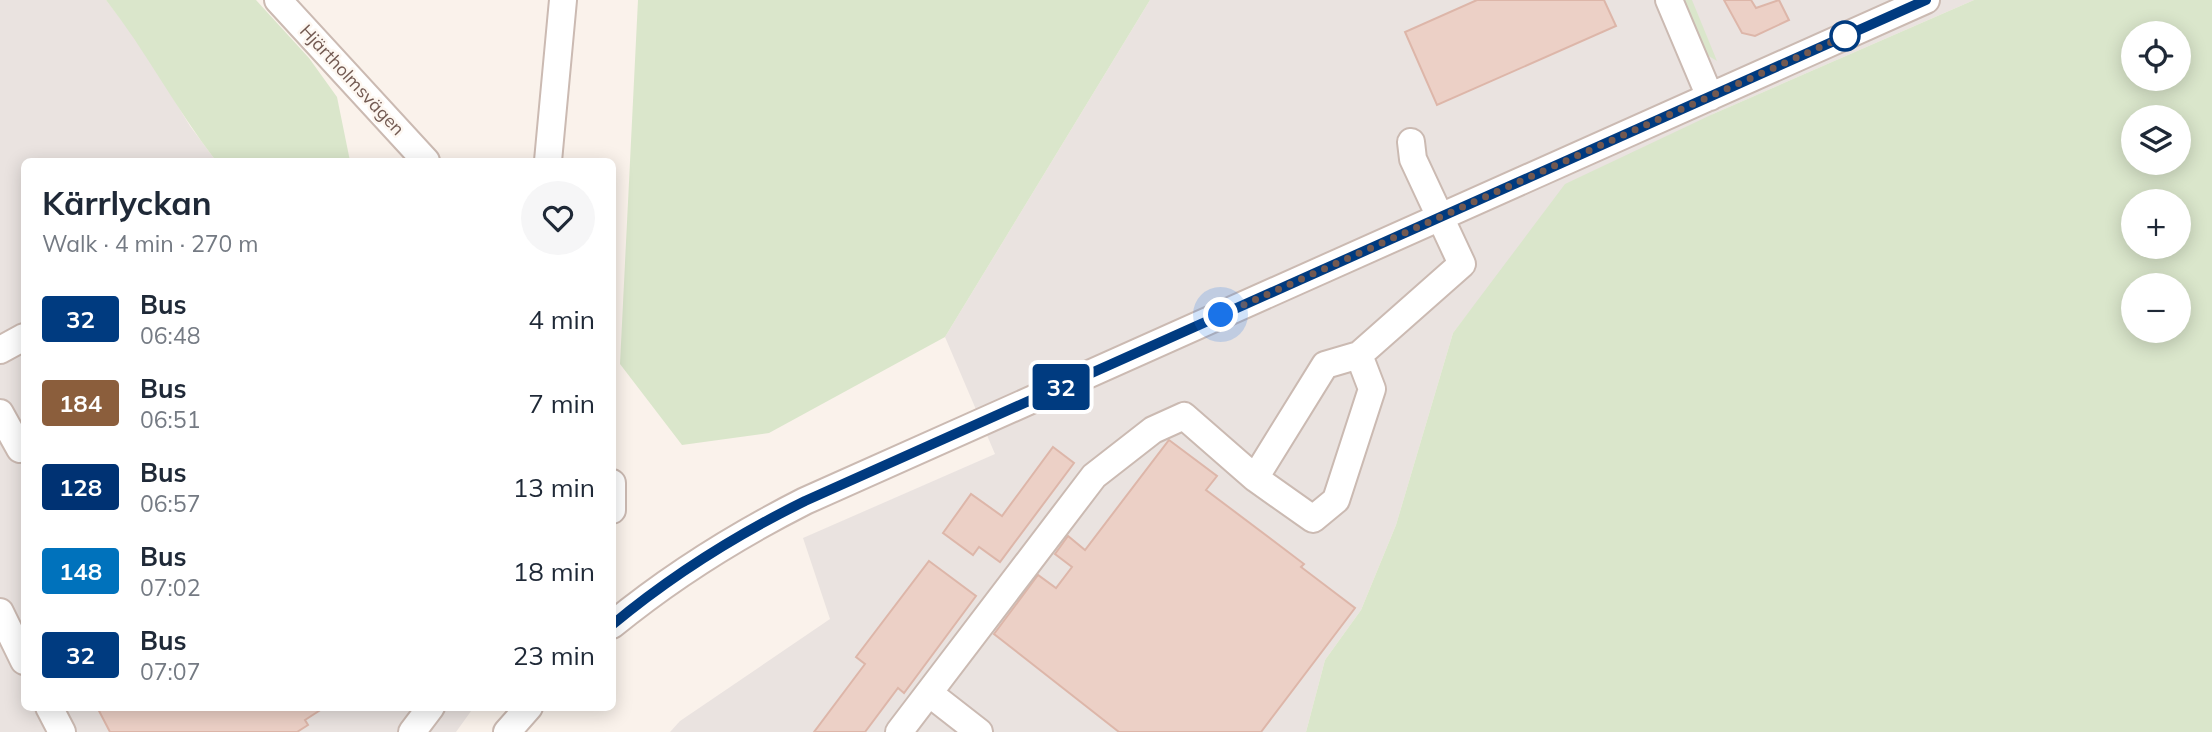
<!DOCTYPE html>
<html lang="en">
<head>
<meta charset="utf-8">
<style>
	:root { --surface:#fff; --page:#f6f6f7; --text:#1f2937; --muted:#747a83 }
	body { margin:0; font-family:Mulish,sans-serif; background:var(--page); color:var(--text); height:100vh; display:flex; flex-direction:column; font-size:26px; white-space:nowrap }
	* { box-sizing:border-box; margin:0 }
	p { font-size:23px; color:var(--muted) }
	.icon { flex:none; width:38px; height:38px; fill:none; stroke:currentColor; stroke-width:2; stroke-linecap:round; stroke-linejoin:round }
	.map { position:relative; flex:1; overflow:hidden }
	.drawer { position:absolute; left:21px; top:158px; width:595px; height:553px; display:flex; flex-direction:column; background:var(--surface); border-radius:10px; box-shadow:0 4px 18px #0003 }
	.drawer>* { flex:none }
	.badge { padding:0 14px; border-radius:5px; font-size:24px; line-height:46px }
	.buttons { position:absolute; left:2121px; top:21px; display:grid; gap:14px }
	.buttons a { display:grid; place-items:center; width:70px; height:70px; border-radius:50%; background:var(--surface); box-shadow:0 4px 18px #0003; font-size:35px }
	.you { position:absolute; width:35px; height:35px; margin:-18px; border:5px solid #fff; border-radius:50%; background:#1a73e8; box-shadow:0 0 0 10px #1a73e833 }
	.map>.badge { position:absolute; translate:-50% -50%; box-shadow:0 0 0 4px #fff }
	.round { display:grid; place-items:center; flex:none; width:74px; height:74px; border-radius:37px; background:var(--page) }
	.head { display:flex; align-items:center; justify-content:space-between; height:119px; padding:0 21px }
	h1 { font-size:33px; font-weight:700; line-height:52px }
	ul { padding:0; list-style:none }
	li { display:flex; align-items:center; gap:21px; height:84px; padding:0 21px }
	li div { flex:1 }
	li b { display:block; font-size:26px }
	li em { font-style:normal }
	li .badge { min-width:77px; font-weight:700; text-align:center }
	.map>svg:first-child { display:block }
	.industrial { fill:#eae3e0 }
	.green { fill:#dae6cb; fill-rule:evenodd }
	.building { fill:#ecd0c6; stroke:#ddb6a9; stroke-width:2 }
	.lines { fill:none; stroke-linecap:round; stroke-linejoin:round }
	.minor-casing { stroke:#cbbab2; stroke-width:30 }
	.minor { stroke:#fff; stroke-width:26 }
	.line-casing { stroke:#fff; stroke-width:16 }
	.line { stroke:#003b80; stroke-width:10 }
	.walk { stroke:#725951; stroke-width:7; stroke-dasharray:0 12.6 }
	.stop-dot { fill:#fff; stroke:#003b80; stroke-width:3.5 }
	.labels { text-anchor:middle; stroke-width:5; stroke-linejoin:round; paint-order:stroke }
	.street-label { font-size:18px; fill:#725951; stroke:#fdf7f1 }
</style>
</head>
<body>
<div class="map">
<svg width="2212" height="732" viewBox="0 0 2212 732">
	<rect width="100%" height="100%" fill="#faf2eb"/>
	<path class="industrial" d="M 0,0 L 106,0 L 141,45 L 190,126 L 216,161 L 24,161 L 24,707 L 474,707 L 456,732 L 0,732 Z
		M 1150,0 L 1974,0 L 1713,114 L 1506,265 L 1453,333 L 1396,525 L 1361,610 L 1325,660 L 1306,732 L 670,732 L 680,721 L 830,619 L 803,538 L 995,454 L 945,337 Z"/>
	<path class="green" d="M 106,0 L 256,0 L 309,58 L 337,97 L 350,161 L 216,161 C 176,109 146,51 106,0 Z
		M 638,0 L 1150,0 L 945,337 L 769,433 L 682,445 L 620,364 Z
		M 1680,0 L 1692,0 L 1717,61 L 1707,55 Z
		M 1974,0 L 2212,0 L 2212,732 L 1306,732 L 1325,660 L 1361,610 L 1396,525 L 1453,333 L 1565,184 L 1713,114 ZM 2133,33 L 2179,33 L 2179,79 L 2133,79 ZM 2133,117 L 2179,117 L 2179,163 L 2133,163 ZM 2179,201 L 2179,247 L 2133,247 L 2133,201 ZM 2133,285 L 2179,285 L 2179,331 L 2133,331 Z"/>
	<path class="building" d="M 1477,0 L 1604,0 L 1616,26 L 1437,105 L 1405,32 Z
		M 1724,0 L 1751,0 L 1756,8 L 1779,0 L 1789,20 L 1755,36 L 1742,33 Z
		M 1169,440 L 1217,476 L 1206,490 L 1304,564 L 1301,567 L 1355,608 L 1261,732 L 1119,732 L 994,634 L 1038,575 L 1056,588 L 1072,567 L 1055,554 L 1068,536 L 1085,550 Z
		M 1053,447 L 1074,463 L 1000,562 L 979,547 L 973,555 L 943,533 L 971,494 L 1002,516 Z
		M 929,561 L 976,596 L 904,693 L 898,688 L 865,732 L 814,732 L 865,664 L 856,657 Z
		M 97,707 L 325,707 L 305,720 L 308,725 L 297,732 L 110,732 Z"/>
	<g class="lines">
		<defs>
			<path id="minor" d="M 278,0 L 426,161
				M 1669,0 L 1710,97
				M 548,161 L 563,0
				M 0,350 L 24,337
				M 0,413 L 20,449
				M 1255,478 L 1313,519 L 1336,500 L 1372,389 L 1359,355
				M 612,483 L 612,510
				M 0,612 L 24,661
				M 612,625 C 673,575 736,536 805,501 L 1926,0
				M 929,693 L 979,732
				M 49,707 L 62,732
				M 412,732 L 431,707
				M 507,732 L 529,707
				M 899,732 L 1094,476 L 1153,430 L 1184,416 L 1255,478 L 1325,365 L 1359,355 L 1462,264 L 1413,159 L 1411,142"/>
		</defs>
		<use href="#minor" class="minor-casing"/>
		<use href="#minor" class="minor"/>
	</g>
	<g class="lines">
		<defs>
			<path id="line" d="M 612,625 C 672,575 736,535 805,501 L 1926,0"/>
		</defs>
		<use href="#line" class="line-casing"/>
		<use href="#line" class="line"/>
		<path class="walk" d="M 1221,315 L 1845,36"/>
	</g>
	<circle class="stop-dot" cx="1845" cy="36" r="14"/>
	<g class="labels">
		<g class="street-label">
			<text transform="translate(352 80) rotate(47)" y="6">Hjärtholmsvägen</text>
		</g>
	</g>
</svg>
<div class="buttons">
<a><svg class="icon" aria-label="locate" viewBox="0 0 24 24"><circle cx="12" cy="12" r="6"/><path d="M12 2v4M12 18v4M2 12h4M18 12h4"/></svg></a>
<a><svg class="icon" aria-label="layers" viewBox="0 0 24 24"><path d="M12 4l9 5-9 5-9-5zM3 14l9 5 9-5"/></svg></a>
<a>+</a>
<a>−</a>
</div>
<div class="you" style="left:1221px;top:315px"></div>
<b class="badge" style="left:1061px;top:387px;background:#003b80;color:#fff">32</b>
<section class="drawer">
<div class="head"><div><h1>Kärrlyckan</h1><p>Walk · 4 min · 270 m</p></div><a class="round"><svg class="icon" aria-label="heart" viewBox="0 0 24 24"><path d="M12 20l-8-8c-3-5 5-10 8-4 3-6 11-1 8 4z"/></svg></a></div>
<ul>
<li><span class="badge" style="background:#003b80;color:#fff">32</span><div><b>Bus</b><p>06:48</p></div><em>4 min</em></li>
<li><span class="badge" style="background:#8b5e3c;color:#fff">184</span><div><b>Bus</b><p>06:51</p></div><em>7 min</em></li>
<li><span class="badge" style="background:#003273;color:#fff">128</span><div><b>Bus</b><p>06:57</p></div><em>13 min</em></li>
<li><span class="badge" style="background:#0072bc;color:#fff">148</span><div><b>Bus</b><p>07:02</p></div><em>18 min</em></li>
<li><span class="badge" style="background:#003b80;color:#fff">32</span><div><b>Bus</b><p>07:07</p></div><em>23 min</em></li>
</ul>
</section>
</div>
</body>
</html>
